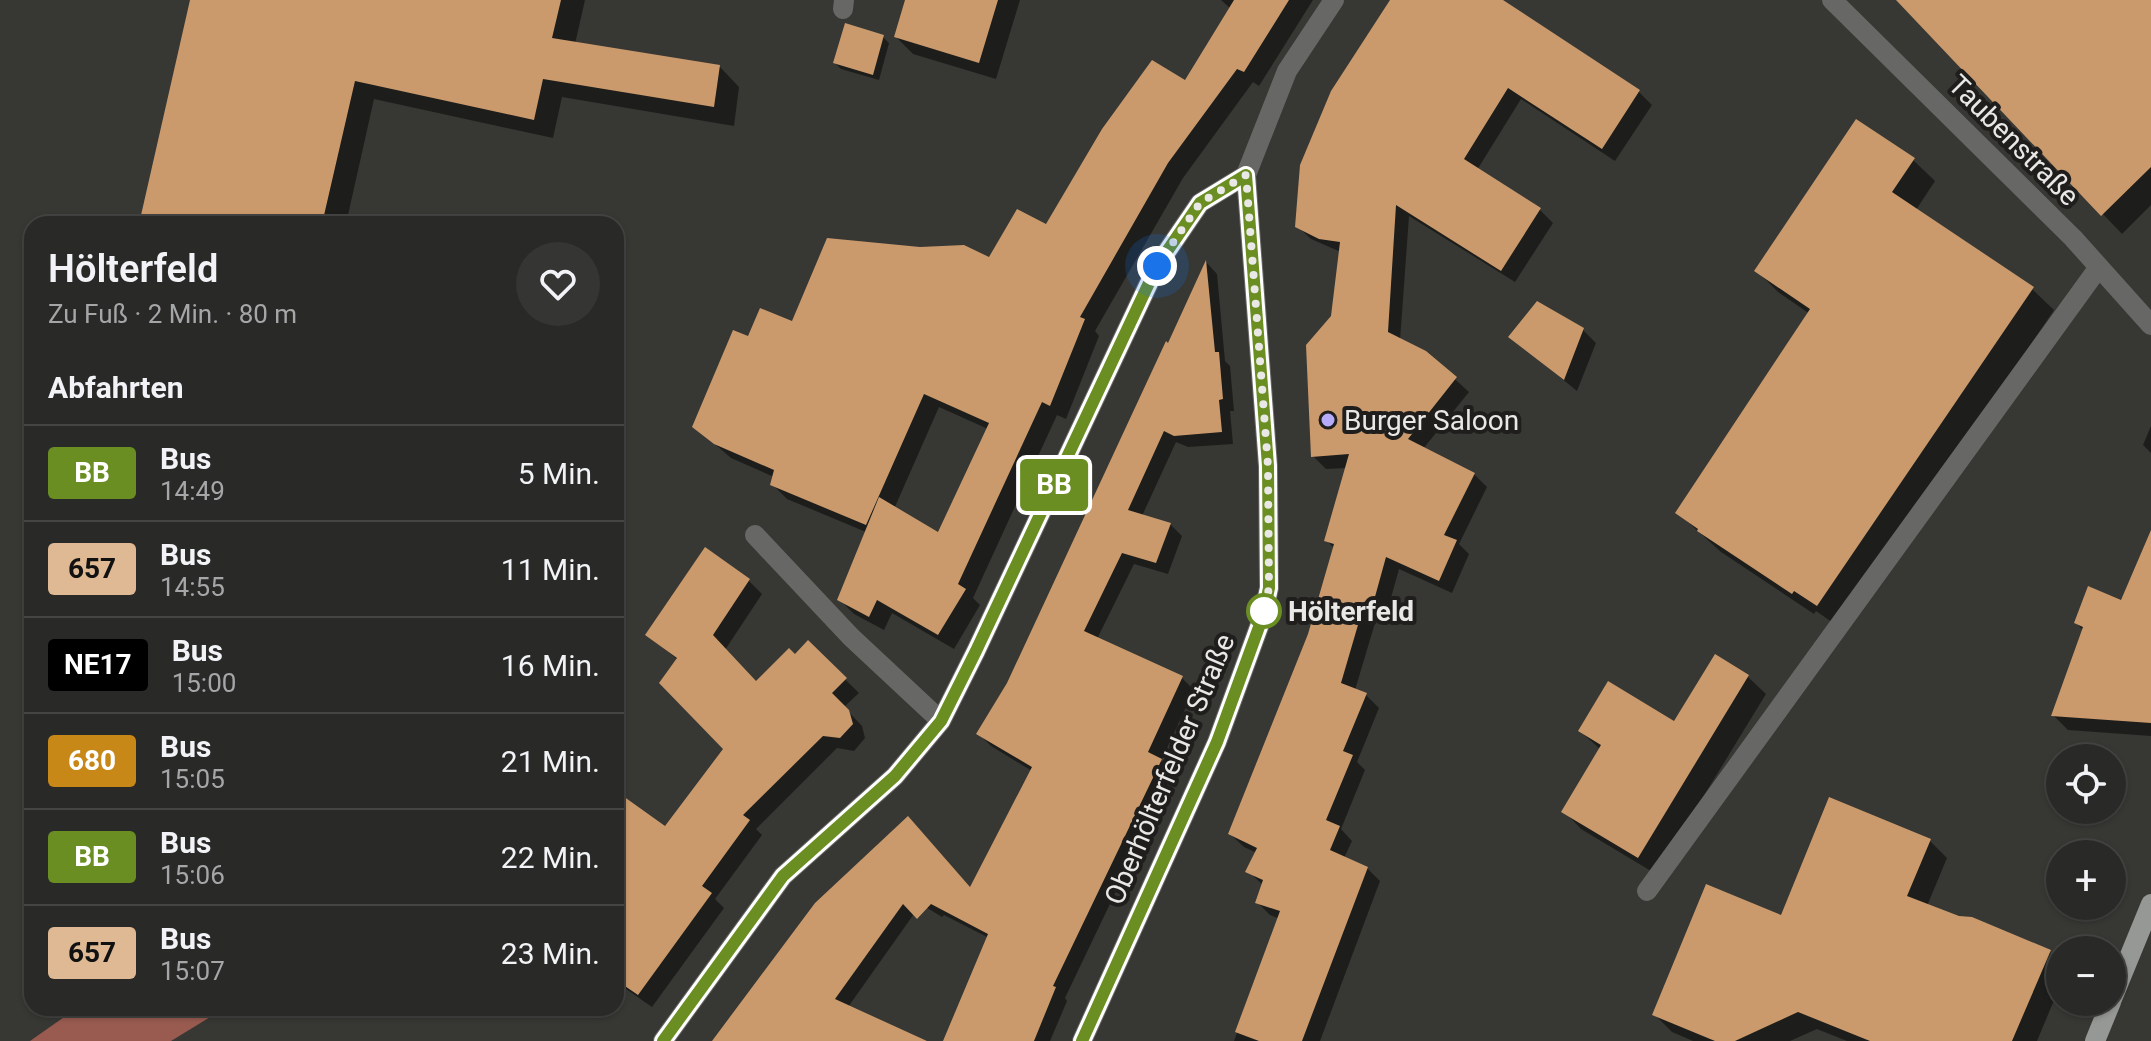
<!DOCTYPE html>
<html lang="de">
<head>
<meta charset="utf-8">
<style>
	:root { --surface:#292927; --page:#353533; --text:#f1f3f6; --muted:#a5a6a7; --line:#454544 }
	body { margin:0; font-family:Roboto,sans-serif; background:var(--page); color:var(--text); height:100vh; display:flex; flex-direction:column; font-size:30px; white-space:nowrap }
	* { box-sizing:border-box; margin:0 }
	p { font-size:26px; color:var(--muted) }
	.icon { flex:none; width:44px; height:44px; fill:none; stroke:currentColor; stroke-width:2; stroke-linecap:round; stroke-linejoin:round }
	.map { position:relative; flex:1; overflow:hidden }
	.drawer { position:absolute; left:24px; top:216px; width:600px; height:800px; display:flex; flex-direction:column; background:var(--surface); border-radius:24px; box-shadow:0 2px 6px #0004,0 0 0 2px var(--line) }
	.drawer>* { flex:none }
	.badge { padding:0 16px; border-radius:6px; font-size:28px; line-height:52px }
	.fabs { position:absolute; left:2046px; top:744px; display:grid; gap:16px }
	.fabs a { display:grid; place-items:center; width:80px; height:80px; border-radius:50%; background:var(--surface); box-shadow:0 2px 6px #0004,0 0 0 2px var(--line); font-size:40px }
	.you { position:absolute; width:40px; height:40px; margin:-20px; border:6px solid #fff; border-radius:50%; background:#1a73e8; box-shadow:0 0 0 12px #1a73e833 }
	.map>.badge { position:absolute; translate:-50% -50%; box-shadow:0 0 0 4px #fff }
	h2 { padding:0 24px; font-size:30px; line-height:72px }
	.round { display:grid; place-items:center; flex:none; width:84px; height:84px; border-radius:42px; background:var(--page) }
	.headline { display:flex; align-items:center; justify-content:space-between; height:136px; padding:0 24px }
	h1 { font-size:38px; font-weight:600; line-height:60px }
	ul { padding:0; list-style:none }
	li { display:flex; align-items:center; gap:24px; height:96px; padding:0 24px; border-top:2px solid var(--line) }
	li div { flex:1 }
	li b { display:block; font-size:30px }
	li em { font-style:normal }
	li .badge { min-width:88px; font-weight:700; text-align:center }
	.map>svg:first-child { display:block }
	.forest { fill:#995b50 }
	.shadow { fill:#0007; fill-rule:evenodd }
	.building { fill:#ca9a6c }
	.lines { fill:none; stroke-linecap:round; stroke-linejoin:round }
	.minor { stroke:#676866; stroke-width:20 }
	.major { stroke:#969895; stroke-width:20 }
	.line-casing { stroke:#fff; stroke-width:18 }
	.line { stroke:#6b8e23; stroke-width:12 }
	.walk { stroke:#e9e8e6; stroke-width:8; stroke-dasharray:0 14.4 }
	.poi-dot { fill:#b6abf8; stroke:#1f1e1d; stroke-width:3 }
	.stop-dot { fill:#fff; stroke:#6b8e23; stroke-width:4 }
	.labels { text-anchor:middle; stroke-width:8; stroke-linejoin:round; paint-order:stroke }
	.street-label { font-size:28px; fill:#e9e8e6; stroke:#1f1e1d }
	.poi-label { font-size:28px; fill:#e9e8e6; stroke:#1f1e1d; text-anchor:start }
	.stop-label { font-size:28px; font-weight:bold; fill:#e9e8e6; stroke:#1f1e1d; text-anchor:start }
</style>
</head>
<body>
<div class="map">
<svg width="2151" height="1041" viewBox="0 0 2151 1041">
	<rect width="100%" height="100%" fill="#373734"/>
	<path class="forest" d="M 77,1008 L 225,1008 L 171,1041 L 30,1041 Z"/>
	<path class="shadow" d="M 192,0 L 585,0 L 575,44 L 720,67 L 739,87 L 734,126 L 562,97 L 553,138 L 374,99 L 346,224 L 141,224 Z
		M 907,0 L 1020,0 L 996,79 L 913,54 L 896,37 Z
		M 1221,0 L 1313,0 L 1259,86 L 1253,82 L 1183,178 L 1095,331 L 1099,336 L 1066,419 L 1057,415 L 973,598 L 980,605 L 954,649 L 892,613 L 884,630 L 854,614 L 839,599 L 866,532 L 787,499 L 772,484 L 774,477 L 731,458 L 694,426 L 749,339 L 990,260 L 1046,227 L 1186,83 L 1231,9 ZM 939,407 L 988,429 L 939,535 L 894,509 Z
		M 1394,0 L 1500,0 L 1639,92 L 1652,105 L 1615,161 L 1521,99 L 1477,170 L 1540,210 L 1553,223 L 1515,282 L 1409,216 L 1400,341 L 1425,352 L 1469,392 L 1423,449 L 1474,474 L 1487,487 L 1459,544 L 1469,554 L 1452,593 L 1399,569 L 1386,616 L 1378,613 L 1355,690 L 1366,695 L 1379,708 L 1357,762 L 1365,770 L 1341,829 L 1352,841 L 1344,858 L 1367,868 L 1380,881 L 1320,1041 L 1234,1041 L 1280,919 L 1270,915 L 1257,902 L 1264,886 L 1248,871 L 1257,853 L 1244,847 L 1230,834 L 1310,634 L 1335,549 L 1326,540 L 1347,468 L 1326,469 L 1313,456 L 1341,252 L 1311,239 L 1297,226 Z
		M 1899,0 L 2142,0 L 2151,10 L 2151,205 L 2122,234 Z
		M 883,37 L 889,43 L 879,80 L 841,69 L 835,63 Z
		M 1913,160 L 1935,181 L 1916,210 L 2032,289 L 2054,310 L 1839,627 L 1816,611 L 1814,614 L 1721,552 L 1678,513 L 1810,314 L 1778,292 L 1757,271 Z
		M 1207,263 L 1217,274 L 1225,361 L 1230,366 L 1234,411 L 1230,411 L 1233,444 L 1188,447 L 1176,442 L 1142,516 L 1170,524 L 1182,536 L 1168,574 L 1134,564 L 1097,639 L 1182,678 L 1194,690 L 1161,761 L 1173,772 L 1065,998 L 1067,1001 L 1050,1041 L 945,1041 L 989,938 L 944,915 L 942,917 L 921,904 L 824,1041 L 715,1041 L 817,904 L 971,890 L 1032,771 L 991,746 L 979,734 L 1008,684 Z
		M 1583,330 L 1596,343 L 1577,391 L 1511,337 Z
		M 2151,426 L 2151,453 L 2143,445 Z
		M 2151,535 L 2151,736 L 2068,730 L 2054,716 L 2084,631 L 2076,623 L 2122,602 Z
		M 748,580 L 762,594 L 725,650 L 756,683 L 795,657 L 808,643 L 859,693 L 844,707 L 862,726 L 865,738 L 854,751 L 837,748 L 756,829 L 762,835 L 715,899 L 724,908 L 652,1007 L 616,982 L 616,793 L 666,828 L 725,749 L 678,660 L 648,635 Z
		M 1716,657 L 1748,677 L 1766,694 L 1656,874 L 1581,829 L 1564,811 L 1601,750 L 1580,731 L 1675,723 Z
		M 1929,840 L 1947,858 L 1927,906 L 2049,951 L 2060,962 L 2060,986 L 2037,1041 L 1847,1041 L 1817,1029 L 1790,1041 L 1693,1041 L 1672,1032 L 1654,1014 L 1782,917 Z"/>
	<path class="building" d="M 190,0 L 561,0 L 552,38 L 720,65 L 714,107 L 543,79 L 534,120 L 355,81 L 322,224 L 139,224 Z
		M 905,0 L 998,0 L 979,63 L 894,37 Z
		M 1234,0 L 1289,0 L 1244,72 L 1237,69 L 1168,163 L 1080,317 L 1085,319 L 1050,406 L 1042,402 L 958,584 L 966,589 L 938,635 L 877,600 L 869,617 L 837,600 L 879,497 L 938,532 L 989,423 L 924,394 L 866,525 L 770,485 L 774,470 L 714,444 L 692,427 L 733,330 L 748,336 L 760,308 L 792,321 L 827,238 L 920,247 L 964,245 L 989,257 L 1017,209 L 1046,224 L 1102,129 L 1152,60 L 1185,80 Z
		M 1390,0 L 1503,0 L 1640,90 L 1602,149 L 1508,88 L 1464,159 L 1541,208 L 1501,271 L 1396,205 L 1388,332 L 1426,351 L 1457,377 L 1408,439 L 1475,473 L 1444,535 L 1457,540 L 1439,581 L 1386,557 L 1373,604 L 1365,601 L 1341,683 L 1367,693 L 1343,751 L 1353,755 L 1326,820 L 1340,826 L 1330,850 L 1368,867 L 1302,1041 L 1259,1041 L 1235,1032 L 1280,911 L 1255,903 L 1263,880 L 1245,872 L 1257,848 L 1228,834 L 1308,634 L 1334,544 L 1324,541 L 1349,454 L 1311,457 L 1306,345 L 1331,316 L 1340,242 L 1319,239 L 1295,227 L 1300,165 L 1331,91 Z
		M 1896,0 L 2151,0 L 2151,167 L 2101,216 Z
		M 845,23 L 884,35 L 873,75 L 833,63 Z
		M 1856,119 L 1915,158 L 1892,192 L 2034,287 L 1817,606 L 1794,591 L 1792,594 L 1697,531 L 1698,529 L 1675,513 L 1810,309 L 1754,271 Z
		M 1206,260 L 1215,352 L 1219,352 L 1223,399 L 1219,400 L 1222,432 L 1174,436 L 1164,431 L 1128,510 L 1171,523 L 1156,563 L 1122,553 L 1084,631 L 1183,676 L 1148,752 L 1162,759 L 1053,986 L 1056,987 L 1034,1041 L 943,1041 L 988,934 L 931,904 L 917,919 L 903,904 L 835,999 L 927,1041 L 712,1041 L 815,903 L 908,816 L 970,887 L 1032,767 L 976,734 L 1007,683 L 1166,341 L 1168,343 Z
		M 1537,301 L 1584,328 L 1564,380 L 1508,337 Z
		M 2151,530 L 2151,723 L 2051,716 L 2083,627 L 2074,623 L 2088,586 L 2121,600 Z
		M 705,547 L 750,579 L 713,635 L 756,681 L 789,648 L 795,654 L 808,640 L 847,678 L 832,693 L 849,710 L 853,724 L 840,738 L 823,736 L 743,815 L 750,820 L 702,886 L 712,893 L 638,995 L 616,980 L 616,791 L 665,826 L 723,749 L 659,683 L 677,658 L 645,635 Z
		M 1715,654 L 1749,675 L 1638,858 L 1561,812 L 1601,745 L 1578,731 L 1608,681 L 1674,721 Z
		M 1829,797 L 1931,839 L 1907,896 L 1959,916 L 1972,917 L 2051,950 L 2012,1041 L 1870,1041 L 1798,1012 L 1735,1041 L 1715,1041 L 1652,1015 L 1706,884 L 1781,915 Z"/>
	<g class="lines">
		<path class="minor" d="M 1832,0 L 2073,238 L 2151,325
			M 843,9 L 844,0
			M 755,535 L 851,637 L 941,721
			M 1647,891 L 2099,267
			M 663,1041 L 783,876 L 895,776 L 941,721 L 976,651 L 1157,266 L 1200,203 L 1246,175
			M 1082,1041 L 1217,742 L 1263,616 L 1269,588 L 1268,466 L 1246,175 L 1287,71 L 1334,0"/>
		<path class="major" d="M 2112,999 L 2151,904
			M 2095,1041 L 2111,1002"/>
	</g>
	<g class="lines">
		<defs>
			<path id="line" d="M 663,1041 L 783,876 L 895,776 L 941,721 L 976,651 L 1157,266 L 1200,203 L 1246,175 L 1268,466 L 1269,588 L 1263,616 L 1217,742 L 1082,1041"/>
		</defs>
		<use href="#line" class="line-casing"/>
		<use href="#line" class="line"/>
		<path class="walk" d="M 1157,266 L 1200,203 L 1246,175 L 1268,466 L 1269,588 L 1263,616 L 1264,611"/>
	</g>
	<circle class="poi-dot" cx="1328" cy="420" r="8"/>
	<circle class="stop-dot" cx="1264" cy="611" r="16"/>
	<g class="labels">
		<g class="street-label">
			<text transform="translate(2014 140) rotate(45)" y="10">Taubenstraße</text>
			<text transform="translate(1169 769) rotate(-67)" y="10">Oberhölterfelder Straße</text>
		</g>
		<g class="poi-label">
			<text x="1344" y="430">Burger Saloon</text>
		</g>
		<g class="stop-label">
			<text x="1288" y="621">Hölterfeld</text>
		</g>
	</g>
</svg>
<div class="fabs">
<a><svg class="icon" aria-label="locate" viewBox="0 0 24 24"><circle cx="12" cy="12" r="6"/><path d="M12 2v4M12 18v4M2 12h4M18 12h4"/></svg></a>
<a>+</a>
<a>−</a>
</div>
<div class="you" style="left:1157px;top:266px"></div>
<b class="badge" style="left:1054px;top:485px;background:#6b8e23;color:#fff">BB</b>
<section class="drawer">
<div class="headline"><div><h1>Hölterfeld</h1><p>Zu Fuß · 2 Min. · 80 m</p></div><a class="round"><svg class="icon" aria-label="heart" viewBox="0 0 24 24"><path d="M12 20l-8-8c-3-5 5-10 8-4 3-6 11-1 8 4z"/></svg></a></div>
<h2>Abfahrten</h2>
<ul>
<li><span class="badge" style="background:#6b8e23;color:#fff">BB</span><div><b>Bus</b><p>14:49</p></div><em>5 Min.</em></li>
<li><span class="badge" style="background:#deb993;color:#111">657</span><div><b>Bus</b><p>14:55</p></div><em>11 Min.</em></li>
<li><span class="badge" style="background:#000;color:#fff">NE17</span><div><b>Bus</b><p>15:00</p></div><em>16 Min.</em></li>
<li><span class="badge" style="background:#c88817;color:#fff">680</span><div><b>Bus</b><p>15:05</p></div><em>21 Min.</em></li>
<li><span class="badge" style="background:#6b8e23;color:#fff">BB</span><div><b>Bus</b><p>15:06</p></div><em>22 Min.</em></li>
<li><span class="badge" style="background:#deb993;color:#111">657</span><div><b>Bus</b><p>15:07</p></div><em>23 Min.</em></li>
</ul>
</section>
</div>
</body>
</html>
